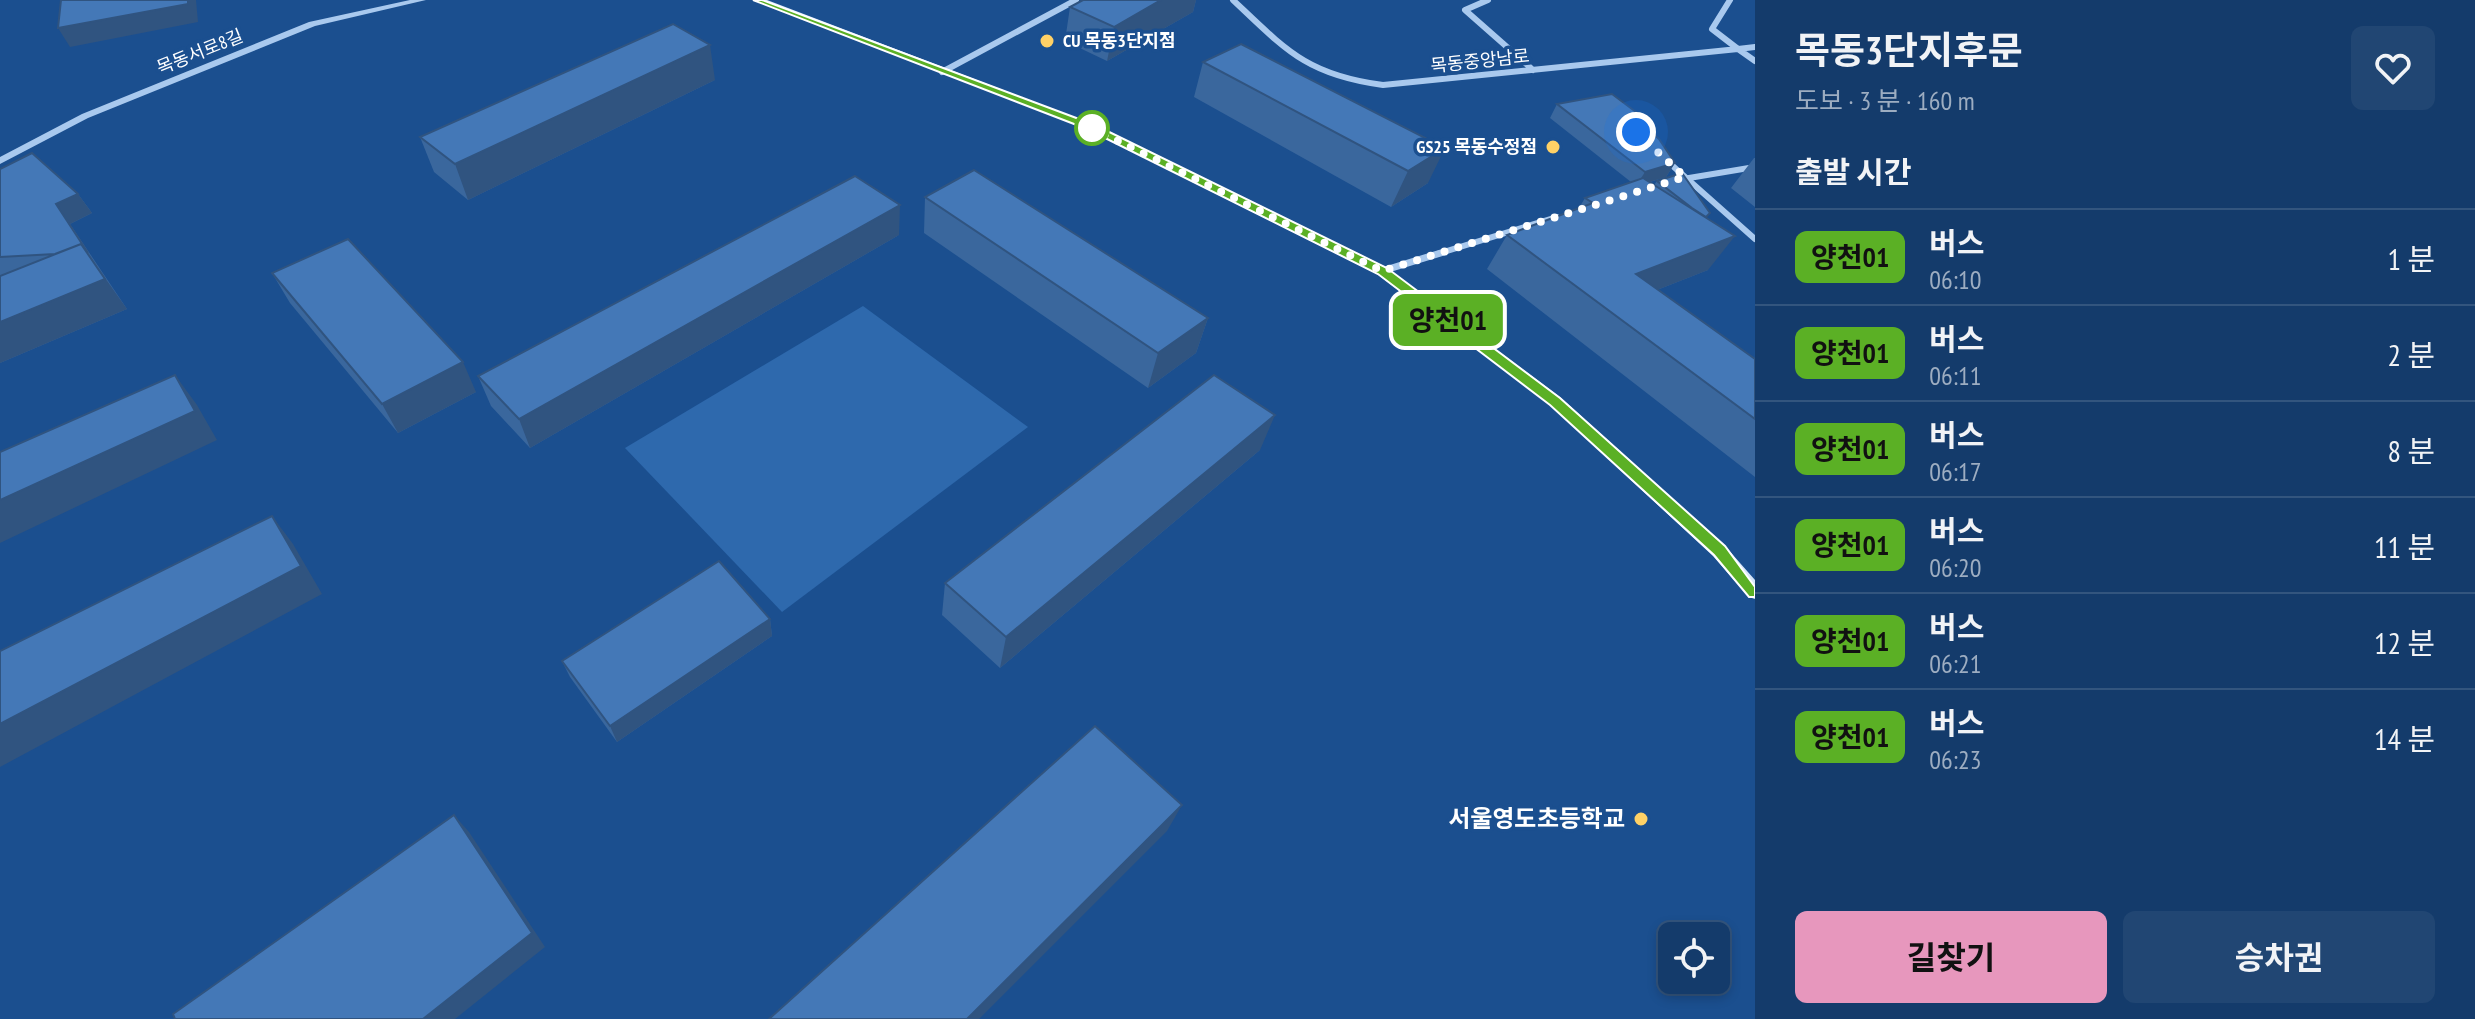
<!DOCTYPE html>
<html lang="ko">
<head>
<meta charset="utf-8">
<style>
	:root { --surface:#143b6b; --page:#214673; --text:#f1f3f6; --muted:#9dadc1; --line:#33557e; --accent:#e797bd }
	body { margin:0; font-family:"PT Sans Narrow","Noto Sans KR",sans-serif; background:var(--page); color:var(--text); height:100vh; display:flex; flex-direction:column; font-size:30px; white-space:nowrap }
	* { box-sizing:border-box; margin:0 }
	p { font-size:26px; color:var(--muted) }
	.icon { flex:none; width:44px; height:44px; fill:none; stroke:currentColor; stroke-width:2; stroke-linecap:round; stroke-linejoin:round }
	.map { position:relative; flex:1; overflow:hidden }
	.drawer { display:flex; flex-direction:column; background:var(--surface); width:720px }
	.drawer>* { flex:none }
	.badge { padding:0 16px; border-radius:12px; font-size:28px; line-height:52px }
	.fabs { position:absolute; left:1658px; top:922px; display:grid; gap:16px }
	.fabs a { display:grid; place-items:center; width:72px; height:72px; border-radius:12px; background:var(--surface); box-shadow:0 4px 12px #0003,0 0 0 2px var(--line); font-size:40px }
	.you { position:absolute; width:40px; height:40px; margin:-20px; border:6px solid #fff; border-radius:50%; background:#1a73e8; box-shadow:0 0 0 12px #1a73e833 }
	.map>.badge { position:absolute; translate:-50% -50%; box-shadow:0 0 0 4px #fff }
	h2 { padding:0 40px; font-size:30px; line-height:72px }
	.round { display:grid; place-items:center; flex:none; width:84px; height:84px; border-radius:12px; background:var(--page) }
	.headline { display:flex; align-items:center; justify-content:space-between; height:136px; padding:0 40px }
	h1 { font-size:38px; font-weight:700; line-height:60px }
	.action { display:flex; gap:16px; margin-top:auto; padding:16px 40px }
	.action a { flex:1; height:92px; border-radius:12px; background:var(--accent); color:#111; font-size:32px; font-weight:700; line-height:92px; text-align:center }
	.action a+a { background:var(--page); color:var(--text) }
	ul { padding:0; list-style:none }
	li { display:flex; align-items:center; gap:24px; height:96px; padding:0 40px; border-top:2px solid var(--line) }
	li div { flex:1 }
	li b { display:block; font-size:30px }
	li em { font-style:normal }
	li .badge { min-width:88px; font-weight:700; text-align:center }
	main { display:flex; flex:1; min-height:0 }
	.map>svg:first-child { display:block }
	.green { fill:#2e69ad }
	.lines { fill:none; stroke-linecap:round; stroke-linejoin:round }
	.minor-far1 { stroke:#a9c9ee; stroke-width:6 }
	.minor { stroke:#a9c9ee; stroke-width:7 }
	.tertiary { fill:#a9c9ee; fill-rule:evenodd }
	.secondary { fill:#d6e6fa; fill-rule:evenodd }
	.wall { fill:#3a679d }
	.shaded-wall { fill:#305480 }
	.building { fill:#4478b7; stroke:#305480; stroke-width:2 }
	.line { fill:#5bb025; stroke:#fff; stroke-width:2 }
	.walk { stroke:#fff; stroke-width:8; stroke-dasharray:0 14.4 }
	.poi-dot { fill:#ffd166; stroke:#1b4f8f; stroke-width:3 }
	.stop-dot { fill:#fff; stroke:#5bb025; stroke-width:4 }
	.labels { text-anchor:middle; stroke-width:7; stroke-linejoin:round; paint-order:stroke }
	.far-poi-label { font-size:18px; font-weight:bold; fill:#fff; stroke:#1b4f8f; text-anchor:start }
	.far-street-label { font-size:18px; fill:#fff; stroke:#1b4f8f }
	.near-poi-label { font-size:24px; font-weight:bold; fill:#fff; stroke:#1b4f8f; text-anchor:end }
</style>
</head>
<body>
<main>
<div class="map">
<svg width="1755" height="1019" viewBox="0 0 1755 1019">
	<rect width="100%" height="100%" fill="#1b4f8f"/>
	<path class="green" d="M 863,306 L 1028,427 L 782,612 L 625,448 Z"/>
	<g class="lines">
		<path class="minor-far1" d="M 1233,0 C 1286,50 1307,75 1383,85 L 1738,49 L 1755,61
			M 1488,0 L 1465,10 L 1533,70
			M 1730,0 L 1712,29 L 1738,49 L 1755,47
			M 942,72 L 1076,0
			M 1666,160 L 1755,239
			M 1677,180 L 1755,167
			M 1437,254 L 1557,217"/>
		<path class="minor" d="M 1382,271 L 1444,252"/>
		<path class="tertiary" d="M 410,0 L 426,0 L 315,26 L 88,118 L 0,164 L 0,157 L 82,114 L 309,22 Z"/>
		<path class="secondary" d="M 753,0 L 767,0 L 1095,125 L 1387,268 L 1560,397 L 1725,546 L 1755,580 L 1755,599 L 1749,597 L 1713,556 L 1550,405 L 1377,274 L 1087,129 Z"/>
	</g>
	<path class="wall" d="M 1083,0 L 1196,0 L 1193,12 L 1107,61 L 1065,41 L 1070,7 Z
		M 1241,44 L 1428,183 L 1391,207 L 1194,97 L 1203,62 Z
		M 715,80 L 468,200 L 434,172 L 420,137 Z
		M 1557,104 L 1640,122 L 1675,163 L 1666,177 L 1650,182 L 1654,185 L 1657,181 L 1706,218 L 1708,270 L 1657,290 L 1755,359 L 1755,477 L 1487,269 L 1507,235 L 1579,208 L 1585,198 L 1631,182 L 1550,118 Z
		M 1754,158 L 1755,158 L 1755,207 L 1731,188 Z
		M 0,169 L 78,194 L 92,213 L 70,224 L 127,309 L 0,363 Z
		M 925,197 L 1208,318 L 1196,353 L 1148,388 L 924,233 Z
		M 899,235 L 530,448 L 491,406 L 478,376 Z
		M 272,273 L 476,392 L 398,433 L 290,303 Z
		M 1260,450 L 1000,668 L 942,615 L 945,583 Z
		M 770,619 L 772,636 L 617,742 L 570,677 L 562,661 Z"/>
	<path class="shaded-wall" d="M 188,0 L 196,0 L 198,22 L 70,47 L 58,28 Z
		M 1161,0 L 1196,0 L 1193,12 L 1107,61 L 1114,27 Z
		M 710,45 L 715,80 L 468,200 L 455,164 Z
		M 1445,148 L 1428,183 L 1391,207 L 1408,171 Z
		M 1675,163 L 1666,177 L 1636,186 L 1645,172 Z
		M 78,194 L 92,213 L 70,224 L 103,272 L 56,204 Z
		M 900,205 L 899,235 L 530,448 L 519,419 Z
		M 1735,236 L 1708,270 L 1611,308 L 1636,274 Z
		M 81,244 L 127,309 L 0,363 L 0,322 Z
		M 1208,318 L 1196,353 L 1148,388 L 1158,353 Z
		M 463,362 L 476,392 L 398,433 L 382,404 Z
		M 175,375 L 197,405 L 217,440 L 0,543 L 0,500 Z
		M 1275,415 L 1260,450 L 1000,668 L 1006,637 Z
		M 272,516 L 293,544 L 322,594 L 0,767 L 0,724 Z
		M 770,619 L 772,636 L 617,742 L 610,726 Z
		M 1182,805 L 1167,831 L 979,1019 L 967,1019 Z
		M 454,815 L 469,832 L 545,947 L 455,1019 L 423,1019 Z"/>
	<path class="building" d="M 61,0 L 188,0 L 188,4 L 58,28 Z
		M 1083,0 L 1161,0 L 1114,27 L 1070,7 Z
		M 673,24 L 710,45 L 455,164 L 420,137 Z
		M 1241,44 L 1445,148 L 1408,171 L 1203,62 Z
		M 1612,94 L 1640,115 L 1640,122 L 1659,139 L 1675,163 L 1645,172 L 1557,104 Z
		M 32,153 L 78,194 L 56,204 L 88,253 L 81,244 L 55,254 L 0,257 L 0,169 Z
		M 974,170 L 1208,318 L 1158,353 L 925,197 Z
		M 1682,173 L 1710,213 L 1706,217 L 1692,208 L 1657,181 Z
		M 855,176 L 900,205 L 519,419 L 478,376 Z
		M 1643,178 L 1735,236 L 1636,274 L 1755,359 L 1755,419 L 1507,235 L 1593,203 L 1585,198 Z
		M 348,239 L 463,362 L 382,404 L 272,273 Z
		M 81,244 L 105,279 L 0,322 L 0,276 Z
		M 175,375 L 195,411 L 0,500 L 0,452 Z
		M 1214,375 L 1275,415 L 1006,637 L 945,583 Z
		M 272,516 L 301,566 L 0,724 L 0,651 Z
		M 719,561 L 770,619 L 610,726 L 562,661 Z
		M 1095,726 L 1182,805 L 967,1019 L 769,1019 Z
		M 454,815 L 532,933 L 423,1019 L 175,1019 L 173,1014 Z"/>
	<path class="line" d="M 753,0 L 762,0 L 1095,125 L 1387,268 L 1560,398 L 1725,546 L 1755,587 L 1755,597 L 1749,597 L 1714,555 L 1550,405 L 1378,274 L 1087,129 Z"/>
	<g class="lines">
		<path class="walk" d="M 1092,128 L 1382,271 L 1685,177 L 1636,132"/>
	</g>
	<g class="poi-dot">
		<circle cx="1047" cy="41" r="8"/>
		<circle cx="1553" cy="147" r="8"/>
		<circle cx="1641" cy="819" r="8"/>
	</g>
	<circle class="stop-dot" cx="1092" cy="128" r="16"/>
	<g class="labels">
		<g class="far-poi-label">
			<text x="1063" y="47">CU 목동3단지점</text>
			<text x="1537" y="153" text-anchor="end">GS25 목동수정점</text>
		</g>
		<g class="far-street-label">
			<text transform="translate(200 52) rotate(-22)" y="6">목동서로8길</text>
			<text transform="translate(1480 61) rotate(-6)" y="6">목동중앙남로</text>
		</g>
		<g class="near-poi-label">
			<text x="1625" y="827">서울영도초등학교</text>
		</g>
	</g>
</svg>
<div class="fabs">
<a><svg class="icon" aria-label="locate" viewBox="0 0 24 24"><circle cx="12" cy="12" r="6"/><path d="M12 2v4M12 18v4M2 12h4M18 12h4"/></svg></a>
</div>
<div class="you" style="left:1636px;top:132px"></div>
<b class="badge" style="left:1448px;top:320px;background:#5bb025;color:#111">양천01</b>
</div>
<section class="drawer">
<div class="headline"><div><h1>목동3단지후문</h1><p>도보 · 3 분 · 160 m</p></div><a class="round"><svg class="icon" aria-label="heart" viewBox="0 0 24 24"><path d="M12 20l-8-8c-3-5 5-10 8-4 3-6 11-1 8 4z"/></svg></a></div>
<h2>출발 시간</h2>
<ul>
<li><span class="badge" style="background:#5bb025;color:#111">양천01</span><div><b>버스</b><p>06:10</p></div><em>1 분</em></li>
<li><span class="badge" style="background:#5bb025;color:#111">양천01</span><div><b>버스</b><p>06:11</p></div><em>2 분</em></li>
<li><span class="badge" style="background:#5bb025;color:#111">양천01</span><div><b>버스</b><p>06:17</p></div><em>8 분</em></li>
<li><span class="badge" style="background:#5bb025;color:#111">양천01</span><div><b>버스</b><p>06:20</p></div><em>11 분</em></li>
<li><span class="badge" style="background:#5bb025;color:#111">양천01</span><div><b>버스</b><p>06:21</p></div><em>12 분</em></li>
<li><span class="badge" style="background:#5bb025;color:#111">양천01</span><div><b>버스</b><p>06:23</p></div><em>14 분</em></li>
</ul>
<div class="action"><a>길찾기</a><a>승차권</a></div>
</section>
</main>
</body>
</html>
